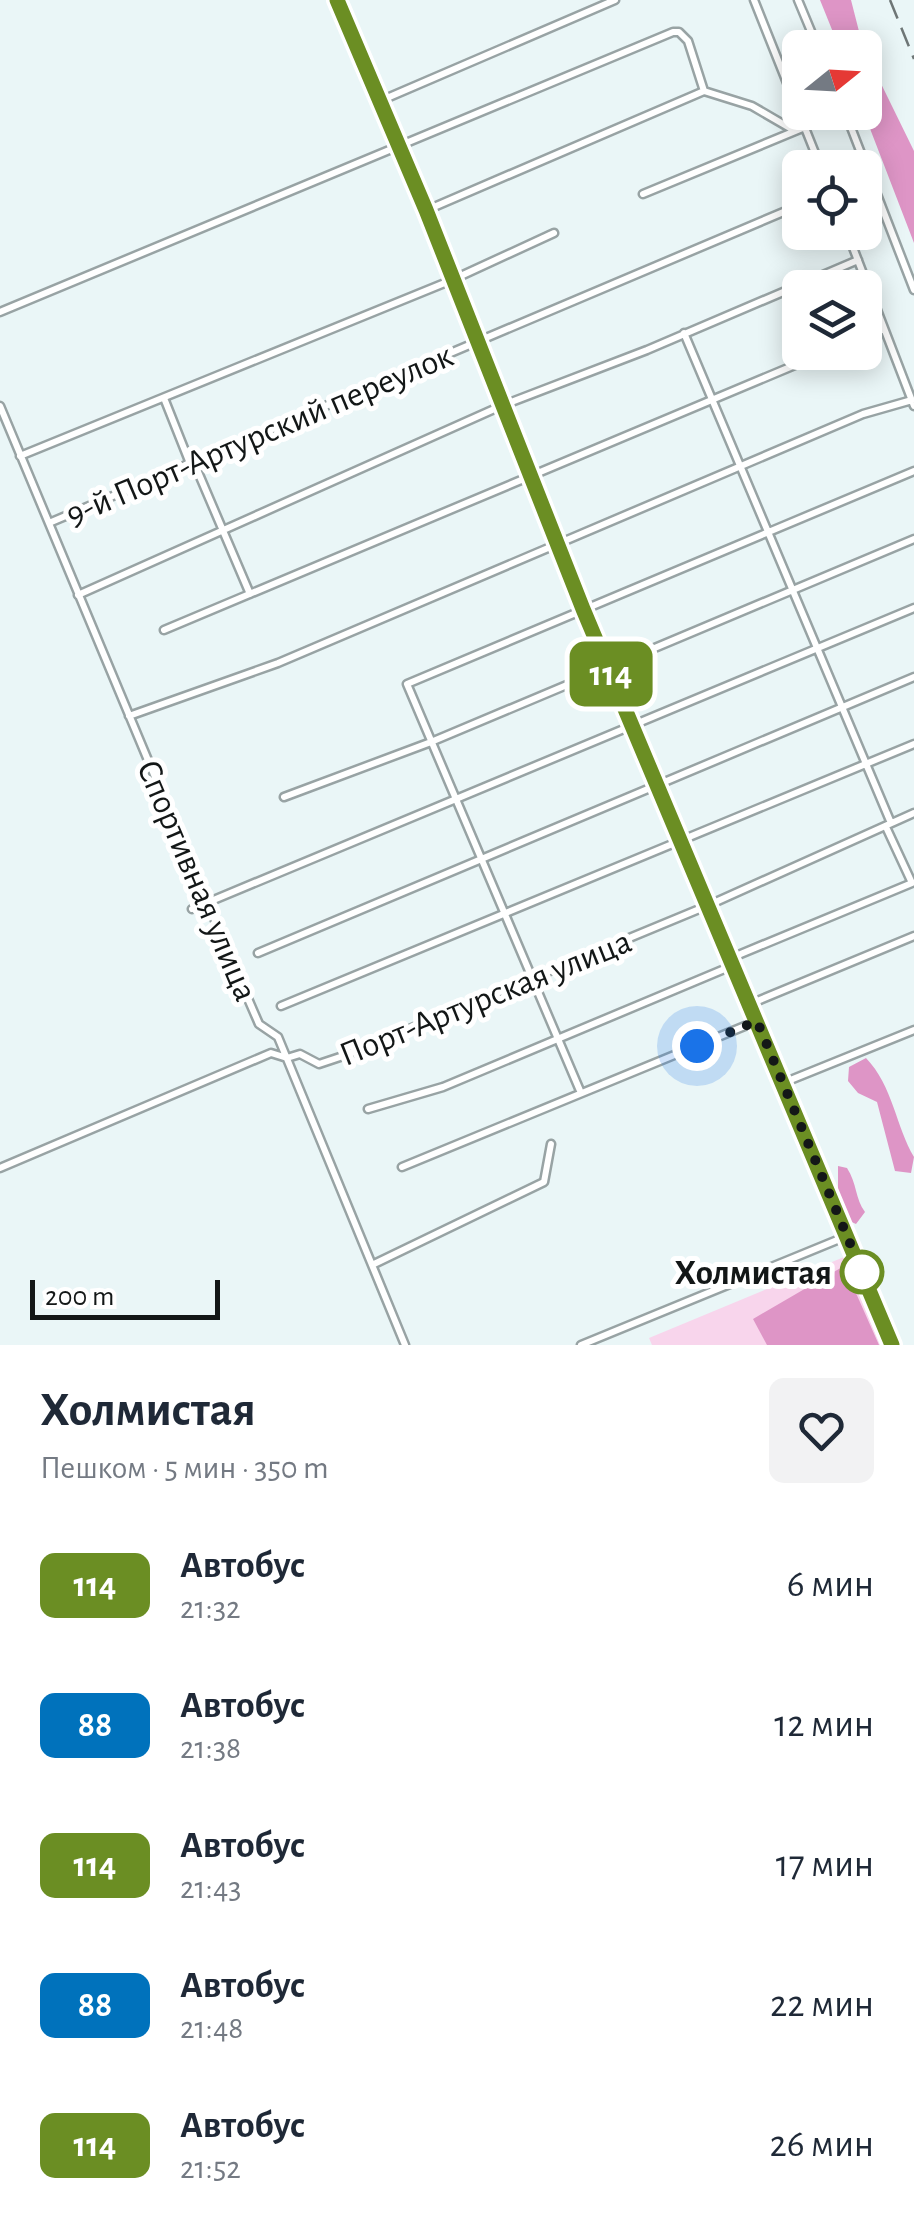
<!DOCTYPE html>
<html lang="ru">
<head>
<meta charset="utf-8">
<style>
	:root { --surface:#fff; --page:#f2f2f3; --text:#1f2937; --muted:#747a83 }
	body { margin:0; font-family:"Alegreya Sans",sans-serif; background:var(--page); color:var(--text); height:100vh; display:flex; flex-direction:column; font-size:38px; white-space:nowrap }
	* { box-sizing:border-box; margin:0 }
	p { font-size:32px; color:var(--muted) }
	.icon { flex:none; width:55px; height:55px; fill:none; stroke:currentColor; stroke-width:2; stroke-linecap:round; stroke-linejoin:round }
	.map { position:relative; height:1345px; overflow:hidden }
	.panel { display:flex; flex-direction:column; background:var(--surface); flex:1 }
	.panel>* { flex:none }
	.badge { padding:0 20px; border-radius:15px; font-size:35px; line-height:65px }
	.needle { width:65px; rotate:72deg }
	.tools { position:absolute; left:782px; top:30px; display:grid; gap:20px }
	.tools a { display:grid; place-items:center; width:100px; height:100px; border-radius:15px; background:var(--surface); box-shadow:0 5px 25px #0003; font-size:50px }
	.scale { position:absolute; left:30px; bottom:25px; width:190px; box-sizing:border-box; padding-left:10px; border:5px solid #131717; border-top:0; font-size:28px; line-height:35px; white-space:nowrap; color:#131717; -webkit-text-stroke:8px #fff; paint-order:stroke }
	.you { position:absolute; width:50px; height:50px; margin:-25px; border:8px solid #fff; border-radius:50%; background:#1a73e8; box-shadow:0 0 0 15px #1a73e833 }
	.map>.badge { position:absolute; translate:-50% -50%; box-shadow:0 0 0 5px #fff }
	.round { display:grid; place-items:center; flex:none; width:105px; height:105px; border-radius:15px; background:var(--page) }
	.overview { display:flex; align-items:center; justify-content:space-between; height:170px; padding:0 40px }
	h1 { font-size:48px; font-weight:600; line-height:75px }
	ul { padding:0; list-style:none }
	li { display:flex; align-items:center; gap:30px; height:140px; padding:0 40px }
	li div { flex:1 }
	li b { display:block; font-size:38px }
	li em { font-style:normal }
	li .badge { min-width:110px; font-weight:700; text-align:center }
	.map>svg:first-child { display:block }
	.green { fill:#f8d5ec }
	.forest { fill:#de95c6 }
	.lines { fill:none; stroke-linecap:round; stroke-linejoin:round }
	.minor-casing { stroke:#98a3a4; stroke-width:11 }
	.minor { stroke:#fff; stroke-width:6 }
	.rail { stroke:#6e7676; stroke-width:2.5; stroke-dasharray:20 10; stroke-linecap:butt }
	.line-casing { stroke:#fff; stroke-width:22 }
	.line { stroke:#6b8e23; stroke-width:15 }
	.walk { stroke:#131717; stroke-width:10; stroke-dasharray:0 18 }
	.stop-dot { fill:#fff; stroke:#6b8e23; stroke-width:5 }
	.labels { text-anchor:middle; stroke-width:10; stroke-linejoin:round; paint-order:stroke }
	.street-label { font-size:35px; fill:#131717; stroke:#fff }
	.stop-label { font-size:35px; font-weight:bold; fill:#131717; stroke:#fff; text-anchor:end }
</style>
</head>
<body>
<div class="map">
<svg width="914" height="1345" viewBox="0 0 914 1345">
	<rect width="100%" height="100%" fill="#eaf6f7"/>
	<path class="green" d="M 844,1257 L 880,1345 L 652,1345 L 649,1338 Z"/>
	<path class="forest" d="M 820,0 L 851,0 L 863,47 L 839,47 Z
		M 865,51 L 914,151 L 914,243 L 864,113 Z
		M 866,1058 C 893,1086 896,1127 914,1157 L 911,1173 L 895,1171 L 877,1102 L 858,1093 L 848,1081 L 849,1067 Z
		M 838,1166 L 847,1168 C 857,1183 855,1199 865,1212 L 856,1224 L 847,1220 L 846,1209 L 838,1204 Z
		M 844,1266 L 879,1345 L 767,1345 L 753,1319 Z"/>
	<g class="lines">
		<defs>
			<path id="minor" d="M 337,0 L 427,210 L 583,609 L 893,1345
				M 754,0 L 821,168
				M 798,0 L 818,48
				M 380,101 L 615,0
				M 845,112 L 914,290
				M 643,194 L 805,127
				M 427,210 L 704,91 L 752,106 L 795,131
				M 847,232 L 914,406
				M 0,312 L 673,32 L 679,32 L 688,41 L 704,91
				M 684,333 L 891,823
				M 865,337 L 884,329
				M 164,398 L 191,466
				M 0,406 L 239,978 L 259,1024 L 278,1037 L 405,1345
				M 20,456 L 452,280 L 554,233
				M 195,465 L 250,594
				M 49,523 L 800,205
				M 78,595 L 501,406 L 647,350 L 858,260
				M 164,630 L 826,352
				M 129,716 L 278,663 L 863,414 L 912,400
				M 284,797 L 431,742 L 914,539
				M 192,909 L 914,608
				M 258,953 L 914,677
				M 731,958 L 912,883 L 886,827
				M 750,1004 L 914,936
				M 281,1006 L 914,744
				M 783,1083 L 914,1030
				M 581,1093 L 407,684 L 914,471
				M 368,1109 L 443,1087 L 734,965
				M 402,1167 L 757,1021
				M 0,1168 L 271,1053 L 287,1058 L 300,1054 L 319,1064 L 349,1054 L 709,905 L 914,813
				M 372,1265 L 544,1182 L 551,1144
				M 581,1345 L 847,1236"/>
		</defs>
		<use href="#minor" class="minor-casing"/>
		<use href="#minor" class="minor"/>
		<path class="rail" d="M 890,0 L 914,59"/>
	</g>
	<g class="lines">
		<defs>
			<path id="line" d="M 337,0 L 426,210 L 583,609 L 892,1345"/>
		</defs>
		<use href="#line" class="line-casing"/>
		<use href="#line" class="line"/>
		<path class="walk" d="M 697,1046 L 757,1021 L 862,1272"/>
	</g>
	<circle class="stop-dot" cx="862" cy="1272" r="20"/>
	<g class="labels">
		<g class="street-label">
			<text transform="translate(259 434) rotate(-23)" y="12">9-й Порт-Артурский переулок</text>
			<text transform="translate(198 880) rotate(67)" y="12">Спортивная улица</text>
			<text transform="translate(485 997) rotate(-22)" y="12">Порт-Артурская улица</text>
		</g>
		<g class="stop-label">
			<text x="832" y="1284">Холмистая</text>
		</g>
	</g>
</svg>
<div class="tools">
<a><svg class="needle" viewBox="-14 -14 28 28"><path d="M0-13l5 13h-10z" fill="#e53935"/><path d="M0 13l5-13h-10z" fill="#747a83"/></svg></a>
<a><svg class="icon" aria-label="locate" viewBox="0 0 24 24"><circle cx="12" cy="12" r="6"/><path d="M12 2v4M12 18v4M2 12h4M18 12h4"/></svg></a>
<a><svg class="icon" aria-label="layers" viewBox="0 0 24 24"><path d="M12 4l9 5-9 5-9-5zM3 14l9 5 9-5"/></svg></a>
</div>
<div class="scale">200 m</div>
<div class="you" style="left:697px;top:1046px"></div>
<b class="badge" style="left:611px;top:674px;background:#6b8e23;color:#fff">114</b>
</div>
<section class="panel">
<div class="overview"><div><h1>Холмистая</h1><p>Пешком · 5 мин · 350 m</p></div><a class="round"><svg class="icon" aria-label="heart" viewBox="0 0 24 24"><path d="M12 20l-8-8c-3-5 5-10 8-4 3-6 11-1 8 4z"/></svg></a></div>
<ul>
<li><span class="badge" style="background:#6b8e23;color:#fff">114</span><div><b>Автобус</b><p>21:32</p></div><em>6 мин</em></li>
<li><span class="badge" style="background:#0072bc;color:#fff">88</span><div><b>Автобус</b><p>21:38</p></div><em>12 мин</em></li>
<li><span class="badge" style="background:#6b8e23;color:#fff">114</span><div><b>Автобус</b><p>21:43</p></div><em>17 мин</em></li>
<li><span class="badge" style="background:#0072bc;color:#fff">88</span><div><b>Автобус</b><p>21:48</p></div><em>22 мин</em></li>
<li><span class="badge" style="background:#6b8e23;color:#fff">114</span><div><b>Автобус</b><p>21:52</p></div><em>26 мин</em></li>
</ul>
</section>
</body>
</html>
